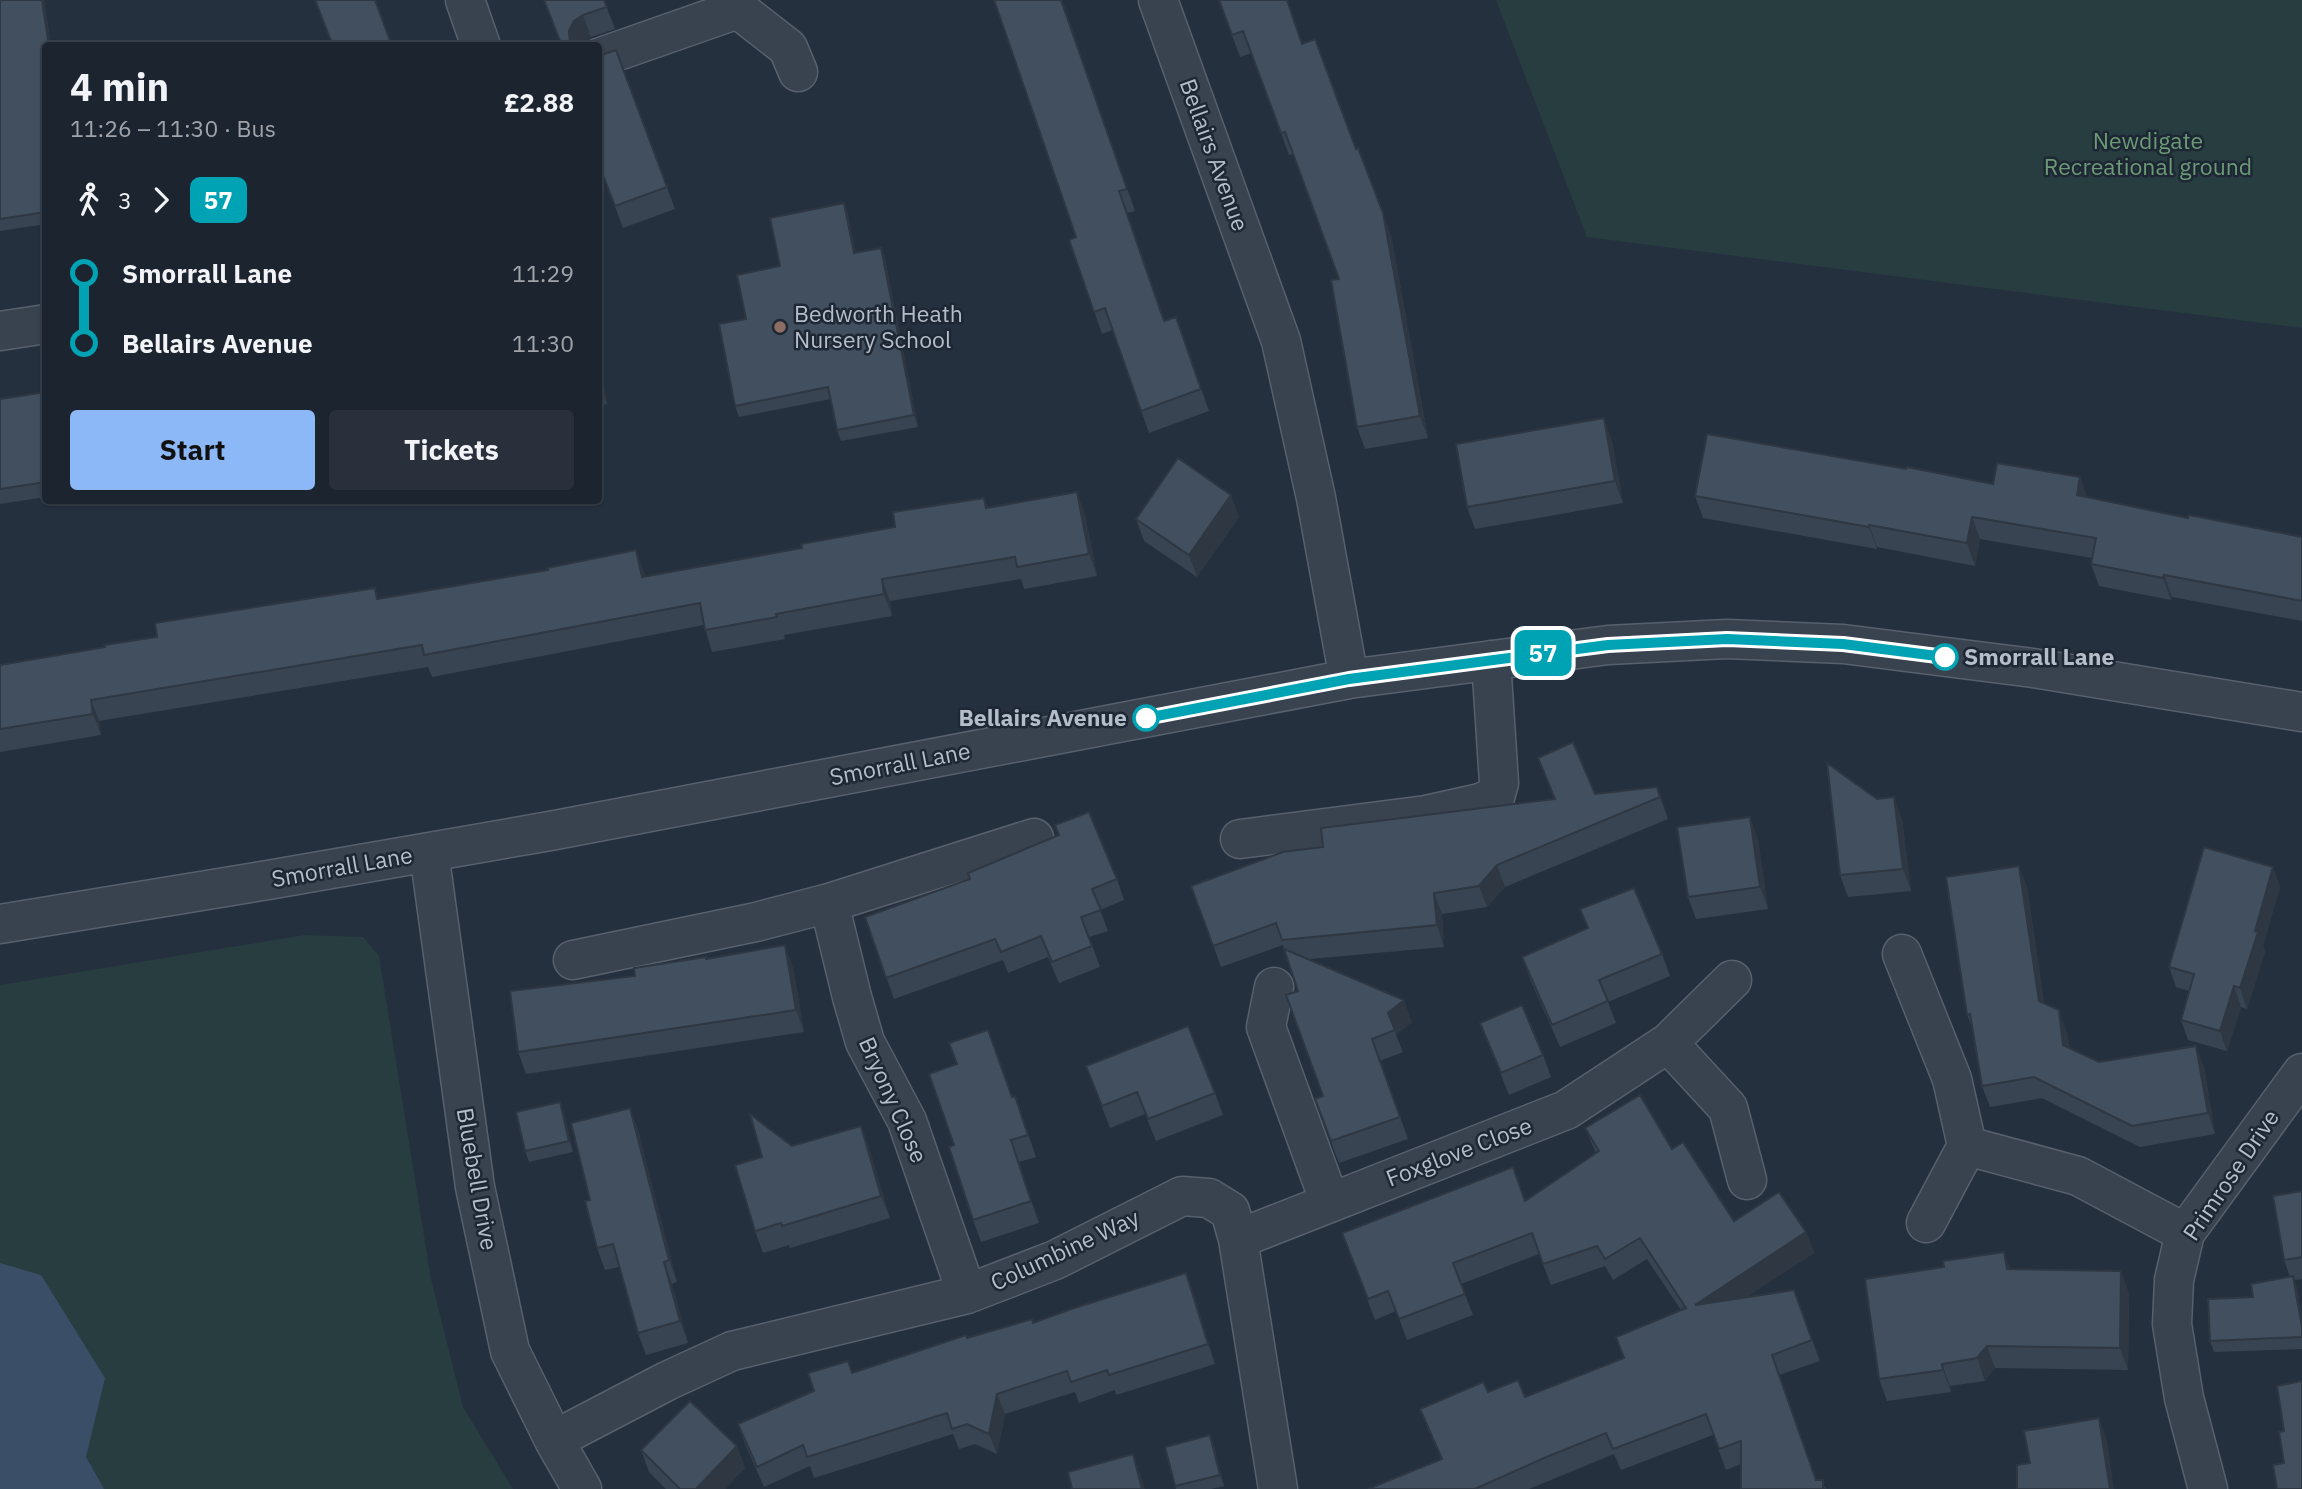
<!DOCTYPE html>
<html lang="en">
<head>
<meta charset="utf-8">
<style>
	:root { --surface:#1c242f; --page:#29303b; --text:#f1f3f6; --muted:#a0a4aa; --line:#3a414b; --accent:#8cb8f8 }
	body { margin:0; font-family:"IBM Plex Sans",sans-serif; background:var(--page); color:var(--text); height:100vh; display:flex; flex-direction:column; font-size:26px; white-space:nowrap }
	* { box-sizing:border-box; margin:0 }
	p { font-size:23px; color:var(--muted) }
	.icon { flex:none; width:38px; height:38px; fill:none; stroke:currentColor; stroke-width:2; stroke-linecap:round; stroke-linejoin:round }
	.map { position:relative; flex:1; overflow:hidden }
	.sheet { position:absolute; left:42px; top:42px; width:560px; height:462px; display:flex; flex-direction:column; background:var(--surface); border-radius:7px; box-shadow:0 2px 5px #0004,0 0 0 2px var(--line) }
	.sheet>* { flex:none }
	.badge { padding:0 14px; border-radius:10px; font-size:24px; line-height:46px }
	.map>.badge { position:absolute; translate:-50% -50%; box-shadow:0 0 0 4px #fff }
	.legs { display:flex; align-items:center; gap:10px; height:77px; padding:0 28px; font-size:23px }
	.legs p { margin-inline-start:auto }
	.headline { display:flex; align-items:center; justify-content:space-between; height:119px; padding:0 28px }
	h1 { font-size:38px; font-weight:700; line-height:52px }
	.button { display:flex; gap:14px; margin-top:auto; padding:14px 28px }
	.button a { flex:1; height:80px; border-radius:7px; background:var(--accent); color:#111; font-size:28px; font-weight:700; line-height:80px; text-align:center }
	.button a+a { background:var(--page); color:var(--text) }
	ul { padding:0 28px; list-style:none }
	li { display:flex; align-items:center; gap:24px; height:70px; font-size:26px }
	li i { display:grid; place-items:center; width:10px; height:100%; margin:0 9px; background:currentColor }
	li i::after { content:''; width:18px; height:18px; margin:-9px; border:5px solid; border-radius:50%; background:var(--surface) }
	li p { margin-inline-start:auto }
	li:first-child i { background:linear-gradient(#0000 50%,currentColor 0) }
	li:last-child i { background:linear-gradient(currentColor 50%,#0000 0) }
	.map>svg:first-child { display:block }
	.green { fill:#273d40 }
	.water { fill:#3a4e68 }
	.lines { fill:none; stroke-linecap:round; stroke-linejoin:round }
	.minor-casing { stroke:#57606d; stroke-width:41 }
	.minor { stroke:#39424f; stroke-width:38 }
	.wall { fill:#384451 }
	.shaded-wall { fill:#2e3742 }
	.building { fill:#414f5e; stroke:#2e3742; stroke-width:2 }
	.line-1-casing { stroke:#fff; stroke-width:16 }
	.line-1 { stroke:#00a3b4; stroke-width:10 }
	.education-dot { fill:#8d6e63; stroke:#1e2734; stroke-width:2.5 }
	.stop-1-dot { fill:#fff; stroke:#00a3b4; stroke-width:3.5 }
	.labels { text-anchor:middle; stroke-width:5; stroke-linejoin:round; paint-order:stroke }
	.park-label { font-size:23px; fill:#6c9a76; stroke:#1e2734 }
	.street-label { font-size:23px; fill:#b5bdca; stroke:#1e2734 }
	.poi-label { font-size:23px; fill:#b5bdca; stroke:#1e2734; text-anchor:start }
	.stop-label { font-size:23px; font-weight:bold; fill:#b5bdca; stroke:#1e2734; text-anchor:start }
</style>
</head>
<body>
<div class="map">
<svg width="2302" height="1489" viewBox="0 0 2302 1489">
	<rect width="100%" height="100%" fill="#25303f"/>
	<path class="green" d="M 1496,0 L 2302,0 L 2302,328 L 1587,237 Z
		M 305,935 L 363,937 L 379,956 L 431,1279 L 463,1407 L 513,1489 L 0,1489 L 0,985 Z"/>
	<path class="water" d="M 0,1263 L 41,1275 L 105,1378 L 86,1457 L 104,1489 L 0,1489 Z"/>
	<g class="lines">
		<defs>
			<path id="minor" d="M 465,0 L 481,46
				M 1158,0 L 1281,341 L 1316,498 L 1349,679
				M 598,58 L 738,9 L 788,48 L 798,72
				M 0,331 L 46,324
				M 1240,839 L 1426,815 L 1480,803 L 1495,797 L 1499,783 L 1491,660
				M 429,852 L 475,1187 L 510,1351 L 554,1440 L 582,1489
				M 829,903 L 852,997 L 865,1042 L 907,1121 L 967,1294
				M 0,924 L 268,880 L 550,831 L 1349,679 L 1608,645 L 1727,639 L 1843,644 L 2033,668 L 2302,712
				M 1902,954 L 1952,1079 L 1967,1146 L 1926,1223
				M 573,960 L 756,922 L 829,903 L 1034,838
				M 1274,987 L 1266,1027 L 1330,1203
				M 1668,1043 L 1728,1108 L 1747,1180
				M 1967,1146 L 2078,1176 L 2185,1233
				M 1238,1239 L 1566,1110 L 1668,1043 L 1732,980
				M 554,1440 L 667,1381 L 732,1351 L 967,1294 L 1055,1260 L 1182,1196 L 1209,1198 L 1230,1211 L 1238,1239 L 1278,1489
				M 2208,1489 L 2184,1398 L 2172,1324 L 2174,1280 L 2185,1233 L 2302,1073"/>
		</defs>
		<use href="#minor" class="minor-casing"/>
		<use href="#minor" class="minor"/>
	</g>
	<path class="wall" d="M 0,0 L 44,0 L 51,46 L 46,46 L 46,224 L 0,231 Z
		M 544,0 L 604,0 L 615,29 L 591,37 L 582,43 L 581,46 L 561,46 Z
		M 1062,0 L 1135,211 L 1127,213 L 1165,321 L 1176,317 L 1209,411 L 1149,433 L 1113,330 L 1102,334 L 1069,240 L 1076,237 Z
		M 1219,0 L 1303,44 L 1356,149 L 1391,235 L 1428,438 L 1365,449 L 1357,427 L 1339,279 L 1293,154 L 1289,155 L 1252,53 L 1240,57 Z
		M 616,50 L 675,209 L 623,228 L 598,162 Z
		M 844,203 L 848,214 L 855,253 L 881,248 L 885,259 L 918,427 L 841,441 L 837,430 L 831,399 L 739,417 L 735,406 L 746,319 L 780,266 Z
		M 598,351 L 607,404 L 598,406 Z
		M 46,392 L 46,497 L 0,504 L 0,399 Z
		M 1612,441 L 1623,503 L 1475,529 L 1467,507 Z
		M 1906,469 L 1993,484 L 2080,477 L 2087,498 L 2188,518 L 2302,537 L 2302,621 L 2172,597 L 2171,600 L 2099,586 L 2091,564 L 2092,558 L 1980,539 L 1975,566 L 1877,547 L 1877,549 L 1703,518 L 1695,496 Z
		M 984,498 L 988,508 L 1085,514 L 1097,576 L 1024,589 L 1021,579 L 890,601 L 892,616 L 784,635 L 785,639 L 712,652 L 704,625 L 432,677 L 428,667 L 99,721 L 101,735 L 0,752 L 0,665 L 105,647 L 157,637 L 379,598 L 644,572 L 645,577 L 802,548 L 895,527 Z
		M 1239,517 L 1197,577 L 1144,541 L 1136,519 Z
		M 1538,758 L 1595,794 L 1657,787 L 1668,819 L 1505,887 L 1487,907 L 1442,914 L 1444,947 L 1310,959 L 1412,1022 L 1396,1035 L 1403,1052 L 1380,1061 L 1408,1139 L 1339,1163 L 1315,1099 L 1323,1096 L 1298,991 L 1283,945 L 1221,967 L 1191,886 L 1323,847 L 1554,799 Z
		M 1902,819 L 1911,891 L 1848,897 L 1840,875 Z
		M 1758,839 L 1768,909 L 1696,919 L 1688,897 Z
		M 2273,867 L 2280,887 L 2263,946 L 2265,952 L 2247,1009 L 2241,1007 L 2227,1051 L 2188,1040 L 2181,1020 L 2189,991 L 2176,987 L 2169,967 Z
		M 1117,879 L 1124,900 L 1100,910 L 1108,931 L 1089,937 L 1100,967 L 1059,983 L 1048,957 L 1008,973 L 1003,960 L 894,999 L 865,917 Z
		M 2027,887 L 2044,1003 L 2067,1032 L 2069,1048 L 2099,1062 L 2204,1067 L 2215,1134 L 2140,1147 L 2042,1098 L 1990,1107 L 1982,1086 L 1973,1029 L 1967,1015 Z
		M 1580,909 L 1662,954 L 1670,976 L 1608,1002 L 1616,1023 L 1560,1047 L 1530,979 L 1522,957 L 1587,928 Z
		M 707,959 L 793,967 L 804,1032 L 526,1074 L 518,1052 L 635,976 Z
		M 1480,1023 L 1543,1055 L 1551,1077 L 1509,1095 Z
		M 1086,1066 L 1215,1093 L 1223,1115 L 1156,1141 L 1145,1114 L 1110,1128 Z
		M 1015,1096 L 1036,1157 L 1019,1162 L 1039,1223 L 981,1242 L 973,1220 L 954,1145 L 1012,1097 Z
		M 560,1102 L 564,1114 L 573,1152 L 529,1162 L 525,1151 Z
		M 630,1108 L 638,1130 L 677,1282 L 672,1284 L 688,1343 L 646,1355 L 638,1333 L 619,1267 L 605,1270 L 597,1248 L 590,1200 Z
		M 861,1126 L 869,1148 L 890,1218 L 790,1248 L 789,1245 L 763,1253 L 755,1231 L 762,1157 L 792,1146 Z
		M 1585,1128 L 1672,1149 L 1734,1221 L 1806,1232 L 1814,1253 L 1746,1297 L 1794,1290 L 1820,1361 L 1779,1375 L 1816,1480 L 1827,1489 L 1741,1464 L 1726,1470 L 1713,1435 L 1621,1470 L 1614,1454 L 1529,1489 L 1368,1489 L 1441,1459 L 1428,1429 L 1420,1409 L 1488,1392 L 1525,1397 L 1624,1358 L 1616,1337 L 1681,1310 L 1647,1259 L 1613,1280 L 1605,1266 L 1551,1285 L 1539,1254 L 1461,1284 L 1473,1315 L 1407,1340 L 1396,1311 L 1375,1320 L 1350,1254 L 1525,1201 L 1596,1153 Z
		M 2302,1191 L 2302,1279 L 2294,1280 L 2297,1288 L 2302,1316 L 2302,1349 L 2214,1352 L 2210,1341 L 2253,1297 L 2290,1277 L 2284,1260 Z
		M 2010,1269 L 2129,1293 L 2128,1370 L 1995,1368 L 1985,1381 L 1950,1386 L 1951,1392 L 1887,1401 L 1879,1379 Z
		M 1186,1273 L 1215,1364 L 1116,1395 L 1115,1390 L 1079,1403 L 1075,1392 L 1005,1414 L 997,1454 L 975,1444 L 959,1449 L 953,1434 L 814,1478 L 810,1466 L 764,1487 L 745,1444 L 738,1424 L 852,1373 L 1033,1323 Z
		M 737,1446 L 745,1468 L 725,1489 L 666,1489 L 649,1472 L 641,1450 Z
		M 1214,1446 L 1224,1486 L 1211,1489 L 1176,1489 L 1165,1447 Z"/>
	<path class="shaded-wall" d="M 42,0 L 44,0 L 51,46 L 49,46 Z
		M 583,15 L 591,37 L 582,43 L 581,46 L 570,46 L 569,31 L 574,21 Z
		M 844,203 L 848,214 L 858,264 L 854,253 Z
		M 1383,213 L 1391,235 L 1428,438 L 1420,416 Z
		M 881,248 L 885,259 L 918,427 L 914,415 Z
		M 598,351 L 607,404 L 602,390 L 598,368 Z
		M 1604,418 L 1612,441 L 1623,503 L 1615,481 Z
		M 2080,477 L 2088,499 L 2077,495 Z
		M 1077,492 L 1085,514 L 1097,576 L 1089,554 Z
		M 1231,495 L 1239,517 L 1197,577 L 1189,555 Z
		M 1972,517 L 1980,539 L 1975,566 L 1967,543 Z
		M 1869,525 L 1877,547 L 1877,549 L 1869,527 Z
		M 636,550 L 644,572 L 649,599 L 642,577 Z
		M 2164,575 L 2172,597 L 2171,600 L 2163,578 Z
		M 882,579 L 890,601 L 892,616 L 884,594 Z
		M 91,700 L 99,721 L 101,735 L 93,714 Z
		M 1657,787 L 1665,808 L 1668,819 L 1660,797 Z
		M 1894,797 L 1902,819 L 1911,891 L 1903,869 Z
		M 1750,817 L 1758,839 L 1768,909 L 1760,887 Z
		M 1497,865 L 1505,887 L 1487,907 L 1479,886 Z
		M 2019,866 L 2027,887 L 2047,1022 L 2039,1001 Z
		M 2273,867 L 2280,887 L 2263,946 L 2265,952 L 2247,1009 L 2240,988 Z
		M 1434,893 L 1442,914 L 1444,947 L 1437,925 Z
		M 785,945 L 793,967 L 804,1032 L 796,1010 Z
		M 2234,986 L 2241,1007 L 2227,1051 L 2220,1031 Z
		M 1404,1000 L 1412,1022 L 1396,1035 L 1388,1013 Z
		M 2059,1010 L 2067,1032 L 2071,1066 L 2063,1045 Z
		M 2196,1046 L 2204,1067 L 2215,1134 L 2208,1113 Z
		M 560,1102 L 564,1114 L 573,1152 L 569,1141 Z
		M 630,1108 L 638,1130 L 677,1282 L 669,1260 Z
		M 861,1126 L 869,1148 L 890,1218 L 881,1196 Z
		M 1011,1140 L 1019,1162 L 1039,1223 L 1031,1201 Z
		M 1806,1232 L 1814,1253 L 1703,1326 L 1695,1305 Z
		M 2004,1252 L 2012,1274 L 2007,1269 Z
		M 664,1262 L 672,1284 L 688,1343 L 680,1321 Z
		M 2121,1271 L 2129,1293 L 2128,1370 L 2120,1348 Z
		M 1186,1273 L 1194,1294 L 1215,1364 L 1208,1344 Z
		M 2293,1276 L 2297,1288 L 2302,1316 L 2302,1327 Z
		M 1987,1346 L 1995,1368 L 1985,1381 L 1977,1358 Z
		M 1942,1364 L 1950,1386 L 1951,1392 L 1943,1370 Z
		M 997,1394 L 1005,1414 L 997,1454 L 989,1434 Z
		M 2099,1418 L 2107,1440 L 2114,1489 L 2110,1489 Z
		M 1210,1435 L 1214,1446 L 1224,1486 L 1220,1475 Z
		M 737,1446 L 745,1468 L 725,1489 L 696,1489 Z
		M 1133,1454 L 1141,1476 L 1145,1489 L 1142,1489 Z"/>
	<path class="building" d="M 0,0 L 42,0 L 49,46 L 46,46 L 46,212 L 0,219 Z
		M 315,0 L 375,0 L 392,46 L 333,46 Z
		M 544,0 L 604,0 L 607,7 L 583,15 L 574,21 L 569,31 L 570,44 L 571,46 L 562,46 Z
		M 994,0 L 1061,0 L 1127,189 L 1119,191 L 1164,321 L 1176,317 L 1201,389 L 1141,411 L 1105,308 L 1094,312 L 1069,240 L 1076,237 Z
		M 1219,0 L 1287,0 L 1302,44 L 1315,39 L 1356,149 L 1358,148 L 1383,213 L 1420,416 L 1357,427 L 1331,280 L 1339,279 L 1285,132 L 1281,133 L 1243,31 L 1232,35 Z
		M 616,50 L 667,187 L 615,206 L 598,162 L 598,56 Z
		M 844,203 L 854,253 L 881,248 L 914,415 L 837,430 L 828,387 L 735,406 L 719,324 L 746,319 L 737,275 L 780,266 L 770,218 Z
		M 598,368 L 602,390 L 598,390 Z
		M 46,392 L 46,482 L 0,489 L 0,399 Z
		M 1604,418 L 1615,481 L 1467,507 L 1456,444 Z
		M 1707,434 L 1906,469 L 1907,467 L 1993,484 L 1997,463 L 2080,477 L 2077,495 L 2188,518 L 2189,515 L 2302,537 L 2302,601 L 2164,575 L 2163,578 L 2091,564 L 2096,538 L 1972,517 L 1967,543 L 1869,525 L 1869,527 L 1695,496 Z
		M 1178,458 L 1231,495 L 1189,555 L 1136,519 Z
		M 1077,492 L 1089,554 L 1017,567 L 1015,557 L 882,579 L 884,594 L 776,614 L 777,617 L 705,630 L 700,603 L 424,655 L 422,645 L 91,700 L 93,714 L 0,729 L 0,665 L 105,647 L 104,645 L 157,637 L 155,623 L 375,588 L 377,599 L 548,570 L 547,568 L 636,550 L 642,577 L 802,548 L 801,544 L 895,527 L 893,512 L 984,498 L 986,508 Z
		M 1573,742 L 1595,794 L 1657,787 L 1660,797 L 1497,865 L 1479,886 L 1434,893 L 1437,925 L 1282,940 L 1276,923 L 1213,946 L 1191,886 L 1283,852 L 1323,847 L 1321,828 L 1555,799 L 1538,758 Z
		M 1827,763 L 1877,799 L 1894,797 L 1903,869 L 1840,875 Z
		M 1089,812 L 1117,879 L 1092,889 L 1101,910 L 1081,917 L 1092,946 L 1052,962 L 1041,936 L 1001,952 L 995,939 L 886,978 L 865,917 L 970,879 L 968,873 L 1059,835 L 1055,825 Z
		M 1750,817 L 1760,887 L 1688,897 L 1677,827 Z
		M 2204,847 L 2273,867 L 2255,931 L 2258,932 L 2240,988 L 2234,986 L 2220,1031 L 2181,1020 L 2194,974 L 2169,967 Z
		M 2019,866 L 2039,1001 L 2059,1010 L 2063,1045 L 2099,1062 L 2196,1046 L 2208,1113 L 2132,1126 L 2034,1077 L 1982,1086 L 1970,1014 L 1967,1015 L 1946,877 Z
		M 1634,888 L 1662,954 L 1599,980 L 1608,1001 L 1552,1025 L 1522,957 L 1588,928 L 1580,909 Z
		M 785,945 L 796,1010 L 518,1052 L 510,991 L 635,976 L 634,968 L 706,957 L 706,959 Z
		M 1284,949 L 1404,1000 L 1388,1013 L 1395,1030 L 1372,1039 L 1400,1117 L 1331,1141 L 1315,1099 L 1323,1096 L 1286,995 L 1298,991 Z
		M 1522,1005 L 1543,1055 L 1501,1073 L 1480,1023 Z
		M 1188,1026 L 1215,1093 L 1148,1119 L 1137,1092 L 1102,1106 L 1086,1066 Z
		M 988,1030 L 1012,1097 L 1015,1096 L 1028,1135 L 1011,1140 L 1031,1201 L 973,1220 L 949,1147 L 954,1145 L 929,1074 L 957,1064 L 949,1043 Z
		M 1640,1095 L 1672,1149 L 1683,1142 L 1734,1221 L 1779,1192 L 1806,1232 L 1695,1305 L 1794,1290 L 1812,1340 L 1772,1355 L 1816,1480 L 1823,1480 L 1823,1489 L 1741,1489 L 1741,1441 L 1719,1449 L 1706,1414 L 1613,1449 L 1606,1433 L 1544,1458 L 1475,1489 L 1368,1489 L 1442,1459 L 1420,1409 L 1483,1382 L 1488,1392 L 1518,1380 L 1525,1397 L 1624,1358 L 1616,1337 L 1686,1308 L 1640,1238 L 1605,1259 L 1597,1246 L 1543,1264 L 1532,1233 L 1453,1263 L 1465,1294 L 1399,1319 L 1388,1291 L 1368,1299 L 1342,1233 L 1513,1167 L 1525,1201 L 1599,1151 L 1585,1128 Z
		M 560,1102 L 569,1141 L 525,1151 L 516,1112 Z
		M 630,1108 L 669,1260 L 664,1262 L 680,1321 L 638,1333 L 613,1244 L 597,1248 L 585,1201 L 590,1200 L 571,1123 Z
		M 750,1114 L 792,1146 L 861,1126 L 881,1196 L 782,1226 L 781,1223 L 755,1231 L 735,1165 L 762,1157 Z
		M 2302,1191 L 2302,1257 L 2284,1260 L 2273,1196 Z
		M 2004,1252 L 2007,1269 L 2121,1271 L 2120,1348 L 1987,1346 L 1977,1358 L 1942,1364 L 1943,1370 L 1879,1379 L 1865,1279 L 1944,1267 L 1943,1261 Z
		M 1186,1273 L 1208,1344 L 1109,1375 L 1107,1370 L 1071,1382 L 1067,1371 L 997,1394 L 989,1434 L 967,1424 L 952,1429 L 947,1413 L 807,1457 L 803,1445 L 757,1467 L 738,1424 L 814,1391 L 808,1373 L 848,1361 L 852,1373 L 966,1335 L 967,1338 L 1032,1319 L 1033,1323 L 1071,1309 Z
		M 2293,1276 L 2302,1327 L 2302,1337 L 2210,1341 L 2208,1299 L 2253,1297 L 2251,1284 Z
		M 2302,1381 L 2302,1489 L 2277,1489 L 2273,1465 L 2284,1463 L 2279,1432 L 2284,1431 L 2277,1386 Z
		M 690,1401 L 737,1446 L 696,1489 L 680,1489 L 641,1450 Z
		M 2099,1418 L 2110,1489 L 2017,1489 L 2017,1465 L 2030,1463 L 2024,1431 Z
		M 1210,1435 L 1220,1475 L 1175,1486 L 1165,1447 Z
		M 1133,1454 L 1142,1489 L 1072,1489 L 1068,1472 Z"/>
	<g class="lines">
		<defs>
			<path id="line-1" d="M 1146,718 L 1349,679 L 1608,645 L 1727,639 L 1843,644 L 1945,657"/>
		</defs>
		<use href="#line-1" class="line-1-casing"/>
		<use href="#line-1" class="line-1"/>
	</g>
	<circle class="education-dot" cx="780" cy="327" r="7"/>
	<g class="stop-1-dot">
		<circle cx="1945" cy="657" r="12"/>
		<circle cx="1146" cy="718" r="12"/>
	</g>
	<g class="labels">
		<g class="park-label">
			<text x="2148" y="149">Newdigate<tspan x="2148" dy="26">Recreational ground</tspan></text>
		</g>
		<g class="street-label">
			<text transform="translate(1214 155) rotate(70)" y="8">Bellairs Avenue</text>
			<text transform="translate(900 764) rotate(-11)" y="8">Smorrall Lane</text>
			<text transform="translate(342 867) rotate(-10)" y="8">Smorrall Lane</text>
			<text transform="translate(893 1100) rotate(66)" y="8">Bryony Close</text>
			<text transform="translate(1459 1152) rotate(-21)" y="8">Foxglove Close</text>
			<text transform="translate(2231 1175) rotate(-56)" y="8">Primrose Drive</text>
			<text transform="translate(477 1179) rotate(80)" y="8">Bluebell Drive</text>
			<text transform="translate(1065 1250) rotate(-25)" y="8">Columbine Way</text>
		</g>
		<g class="poi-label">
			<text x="794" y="322">Bedworth Heath<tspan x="794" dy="26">Nursery School</tspan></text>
		</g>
		<g class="stop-label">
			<text x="1964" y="665">Smorrall Lane</text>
			<text x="1127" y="726" text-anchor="end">Bellairs Avenue</text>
		</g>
	</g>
</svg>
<b class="badge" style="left:1543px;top:653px;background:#00a3b4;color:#fff">57</b>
<section class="sheet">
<div class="headline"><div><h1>4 min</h1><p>11:26 – 11:30 · Bus</p></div><b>£2.88</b></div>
<div class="legs"><svg class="icon" aria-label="walk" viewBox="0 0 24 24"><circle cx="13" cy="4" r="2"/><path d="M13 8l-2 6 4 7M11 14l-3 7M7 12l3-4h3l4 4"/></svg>3<svg class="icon" aria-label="forward" viewBox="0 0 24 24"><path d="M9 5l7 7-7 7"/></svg><b class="badge" style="background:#00a3b4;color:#fff">57</b></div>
<ul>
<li><i style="color:#00a3b4"></i><b>Smorrall Lane</b><p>11:29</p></li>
<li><i style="color:#00a3b4"></i><b>Bellairs Avenue</b><p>11:30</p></li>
</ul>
<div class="button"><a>Start</a><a>Tickets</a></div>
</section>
</div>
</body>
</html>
